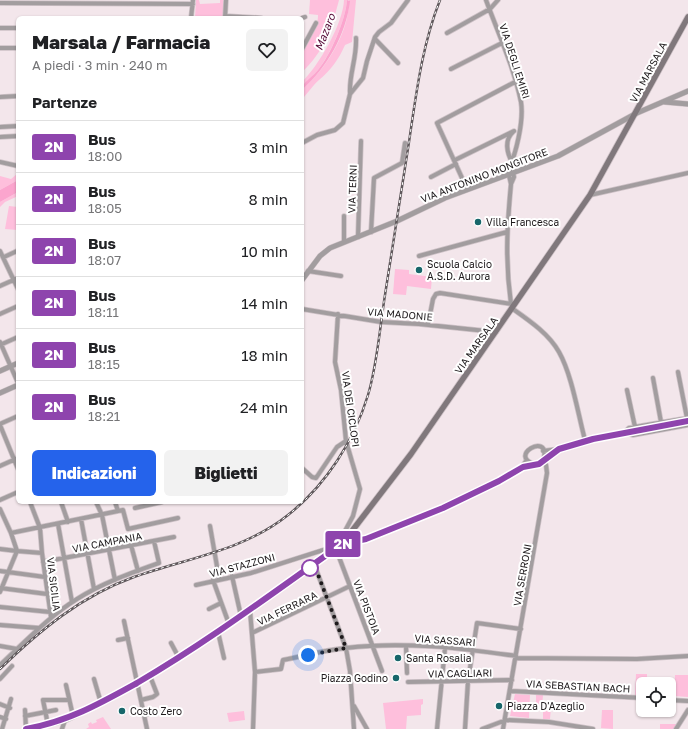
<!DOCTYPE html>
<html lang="it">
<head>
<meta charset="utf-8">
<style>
	:root { --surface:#fff; --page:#f2f2f2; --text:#202124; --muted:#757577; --line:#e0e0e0; --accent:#2563eb }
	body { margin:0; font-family:"Golos Text",sans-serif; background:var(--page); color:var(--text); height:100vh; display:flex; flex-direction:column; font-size:15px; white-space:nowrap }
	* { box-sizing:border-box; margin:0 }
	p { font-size:13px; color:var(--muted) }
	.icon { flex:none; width:22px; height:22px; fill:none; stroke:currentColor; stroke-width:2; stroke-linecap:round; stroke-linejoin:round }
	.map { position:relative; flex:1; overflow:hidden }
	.panel { position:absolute; left:16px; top:16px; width:288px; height:488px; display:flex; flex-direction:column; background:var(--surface); border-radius:6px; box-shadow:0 1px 3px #0004 }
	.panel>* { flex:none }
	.badge { padding:0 8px; border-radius:3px; font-size:14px; line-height:26px }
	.buttons { position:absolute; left:636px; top:677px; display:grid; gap:8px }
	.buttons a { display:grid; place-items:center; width:40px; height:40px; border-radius:6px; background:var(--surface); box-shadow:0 1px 3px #0004; font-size:20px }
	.you { position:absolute; width:20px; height:20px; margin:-10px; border:3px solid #fff; border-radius:50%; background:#1a73e8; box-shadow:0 0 0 6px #1a73e833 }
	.map>.badge { position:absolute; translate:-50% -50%; box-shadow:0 0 0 2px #fff }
	h2 { padding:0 16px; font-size:15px; line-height:36px }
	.round { display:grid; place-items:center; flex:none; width:42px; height:42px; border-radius:6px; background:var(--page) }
	.summary { display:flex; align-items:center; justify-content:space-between; height:68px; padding:0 16px }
	h1 { font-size:19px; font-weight:800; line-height:30px }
	.primary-button { display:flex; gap:8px; margin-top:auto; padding:8px 16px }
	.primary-button a { flex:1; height:46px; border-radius:6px; background:var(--accent); color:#fff; font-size:16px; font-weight:800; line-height:46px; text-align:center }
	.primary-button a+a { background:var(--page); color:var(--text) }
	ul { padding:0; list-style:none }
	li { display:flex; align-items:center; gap:12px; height:52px; padding:0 16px; border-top:1px solid var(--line) }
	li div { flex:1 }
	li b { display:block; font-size:15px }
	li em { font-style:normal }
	li .badge { min-width:44px; font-weight:700; text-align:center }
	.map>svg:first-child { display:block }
	.green { fill:#febfdc }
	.water { fill:#fba5ce }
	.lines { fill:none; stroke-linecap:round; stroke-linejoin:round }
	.minor-casing { stroke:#cdc1c6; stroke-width:5.5 }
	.tertiary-casing { stroke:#cdc1c6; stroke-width:6 }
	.secondary-casing { stroke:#cdc1c6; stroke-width:7 }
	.minor { stroke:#a29d9f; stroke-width:4 }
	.tertiary { stroke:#a29d9f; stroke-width:5 }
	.secondary { stroke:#80787c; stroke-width:5.5 }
	.rail-casing { stroke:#5f585b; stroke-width:2.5 }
	.rail { stroke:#fff; stroke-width:1; stroke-dasharray:3; stroke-linecap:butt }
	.line-casing { stroke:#fff; stroke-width:9 }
	.line { stroke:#8e44ad; stroke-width:6 }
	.walk { stroke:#1e1a1c; stroke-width:4; stroke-dasharray:0 7.2 }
	.poi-dot { fill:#17666a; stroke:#fff; stroke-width:1.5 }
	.stop-dot { fill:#fff; stroke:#8e44ad; stroke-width:2 }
	.labels { text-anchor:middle; stroke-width:4; stroke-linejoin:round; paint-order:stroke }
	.street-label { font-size:10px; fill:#1e1a1c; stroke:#fff }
	.poi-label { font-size:10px; fill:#1e1a1c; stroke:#fff; text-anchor:start }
	.water-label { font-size:11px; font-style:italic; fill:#550a37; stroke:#fff }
</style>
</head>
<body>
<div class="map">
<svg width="688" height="729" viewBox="0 0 688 729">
	<rect width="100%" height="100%" fill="#f3e6eb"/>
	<path class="green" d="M 196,0 L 199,0 L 200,4 L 220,3 L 220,0 L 224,0 L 223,18 L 195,18 Z
		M 310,0 L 339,0 C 332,27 324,52 302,72 C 302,66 300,58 302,53 C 307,39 318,32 318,15 L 309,14 Z
		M 344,0 L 347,0 C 346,19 330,55 318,70 C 313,76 307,81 302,86 L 302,82 C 319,65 343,24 344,0 Z
		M 349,0 L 356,0 L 352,42 L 345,45 C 339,59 331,70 319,80 C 313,85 308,93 302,99 L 302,90 C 326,68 349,34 349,0 Z
		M 17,174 L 18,180 L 0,190 L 0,176 L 11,179 Z
		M 18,192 L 18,196 L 5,202 L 0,207 L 0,202 Z
		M 9,206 L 18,207 L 18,230 L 5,229 Z
		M 395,269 L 409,270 L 409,274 L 432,277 L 431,289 L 407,286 L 406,295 L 393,294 Z
		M 636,674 L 647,674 L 647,684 L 643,684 L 643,695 L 635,695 Z
		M 675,675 L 688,675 L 688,697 L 674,696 Z
		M 515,694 L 530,695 L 529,718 L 510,716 Z
		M 536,695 L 543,695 L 542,707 L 536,706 Z
		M 423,699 L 423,704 L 421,705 L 421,715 L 407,716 L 406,729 L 386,729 L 383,703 Z
		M 546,707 L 551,708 L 550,719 L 543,719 L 543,709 L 546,709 Z
		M 602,710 L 613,710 L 613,729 L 601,728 Z
		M 244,711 L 245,720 L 229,722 L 227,713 Z
		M 103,717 L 111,729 L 86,729 L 89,727 L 88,724 L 91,722 L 92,724 L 97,722 L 96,720 Z
		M 660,724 L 676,724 L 674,729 L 660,729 Z"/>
	<path class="water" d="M 347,0 L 350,1 C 346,35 327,67 302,90 L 302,86 C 307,80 313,76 318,70 C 330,56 346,19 347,0 Z
		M 18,180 L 18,192 L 0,202 L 0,190 Z"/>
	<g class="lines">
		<defs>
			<path id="minor" d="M 486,0 C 498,33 514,67 521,102 C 524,121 516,154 508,171 L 511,184
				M 0,3 L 193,4
				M 225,16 L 261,18
				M 191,18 L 193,0
				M 225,18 L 226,0
				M 302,18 L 305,17
				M 0,28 L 18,28
				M 447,33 L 490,9 L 498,0
				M 375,39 L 398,63
				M 0,48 L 18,48
				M 302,49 L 316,23
				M 451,69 L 502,43
				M 350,93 C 349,74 357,58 356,38
				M 0,97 L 18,96
				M 0,127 L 18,126
				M 0,137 L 18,136
				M 302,143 L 317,135 L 335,130 L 343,123 L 350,94 L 363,78 L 367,61 L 375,37 L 379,32 L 391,23 L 408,0
				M 455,160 L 514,131
				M 0,162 L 18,166
				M 512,162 C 507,153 504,140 513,132
				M 431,177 L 456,164
				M 467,189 L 437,123 L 515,82
				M 590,195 L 688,173
				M 344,216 L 344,242
				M 371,232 L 374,178 L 402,163 L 405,143
				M 358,237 L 361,141
				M 0,251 L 18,289
				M 419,256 L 507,232
				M 4,257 L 17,251
				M 308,271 L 341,276
				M 0,286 L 18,278
				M 511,304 C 505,261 507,227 511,184 L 514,177 L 512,166
				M 302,309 L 381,322 L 419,324 L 496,332
				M 513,309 C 530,321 549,334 559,352 C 572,375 578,414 585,440
				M 0,314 L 18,306
				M 428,325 L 433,299 L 436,294 L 440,293 L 512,304
				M 0,342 L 18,383
				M 0,345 L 18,337
				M 678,372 L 687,418
				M 653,378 L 661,422
				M 627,390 L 635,427
				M 0,424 L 18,416
				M 0,425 L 18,469
				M 625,432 L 629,428 L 688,418
				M 626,433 L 633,435 L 688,425
				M 543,451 L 559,449 L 593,439 L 688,421
				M 535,464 C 507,457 549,431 544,458
				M 0,466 L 18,458
				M 523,467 L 539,464 L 557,450
				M 302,468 L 312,477 L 316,478 L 337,447 L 346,441
				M 0,500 L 18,492
				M 30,502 L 40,528 L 42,553 L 17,551 L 11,533 L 123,510 L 128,529 L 178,518
				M 61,502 L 68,522
				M 96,502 L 102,515 L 115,580
				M 115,502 L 118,511
				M 135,508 L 162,502
				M 0,509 L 11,533
				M 81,519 L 94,589
				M 58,524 L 72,602
				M 210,526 L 219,578
				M 353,532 L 354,537 L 361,541
				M 131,545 L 138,571
				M 337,546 L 353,516 L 360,489 L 346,441 L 341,390 L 335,362 L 338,314
				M 0,549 L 17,551 L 0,592
				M 336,549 L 382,671
				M 42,553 L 51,617
				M 43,562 L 174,537
				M 314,564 L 346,648 L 350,671 L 354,729
				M 0,571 L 45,577
				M 232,576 L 241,616
				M 213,580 L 229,624
				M 196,585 L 251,573 L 342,544 L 366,539 L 443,508 L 499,481 L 519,470 L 527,460
				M 0,588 L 47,594
				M 0,607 L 50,612
				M 209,609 L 221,603
				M 250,610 L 255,672 L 253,729
				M 124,621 L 147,729
				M 0,625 L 39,628
				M 218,632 L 224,658
				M 252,633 L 350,586
				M 118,640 L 128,638
				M 171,643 L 179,658
				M 0,646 L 17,649
				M 406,646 L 407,673
				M 516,658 L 637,659 L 688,656
				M 0,665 C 25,642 48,617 77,599 C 102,583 131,573 159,563 L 154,541
				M 255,672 L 281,669 L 283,660 C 304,656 325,650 346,648 C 402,641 461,648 516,656
				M 0,679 L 12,666
				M 94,679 L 101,703
				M 408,682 L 512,680
				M 66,685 L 73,716
				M 511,691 L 643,698
				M 141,700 L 153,697 L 157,694 L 150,676
				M 669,700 L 688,701
				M 0,704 L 10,708
				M 354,706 L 367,729
				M 25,710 L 26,729
				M 144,715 L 153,713
				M 25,716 L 56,710
				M 0,717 L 6,719
				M 48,725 L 43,700 L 69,700
				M 2,729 L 11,699
				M 62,729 L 65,720
				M 437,729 L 445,648
				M 465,729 L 468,681 L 477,623 L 521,629
				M 482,729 L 506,720 L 549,722 L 593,729
				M 503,729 L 547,473 L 546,465 L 543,460
				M 676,729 L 688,710"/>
			<path id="tertiary" d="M 665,102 L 688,104
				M 302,280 L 320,256 L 330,248 L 397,221 L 445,198 L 558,156 L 637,113 L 688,91
				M 0,371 L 18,363
				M 0,393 L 18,385"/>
			<path id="secondary" d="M 26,729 L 65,720 L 111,698 L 150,676 L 218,632 L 342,544 L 411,454 L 590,195 L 688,17"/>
		</defs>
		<use href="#minor" class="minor-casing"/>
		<use href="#tertiary" class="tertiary-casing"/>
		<use href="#secondary" class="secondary-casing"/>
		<use href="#minor" class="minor"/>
		<use href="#tertiary" class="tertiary"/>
		<use href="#secondary" class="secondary"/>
		<defs>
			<path id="rail" d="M 0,669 C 39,631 81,596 134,577 C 187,558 243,551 288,515 C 326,485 354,441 368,395 C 377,366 380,326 385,295 C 393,244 401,193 409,142 C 416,95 422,45 440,0"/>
		</defs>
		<use href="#rail" class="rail-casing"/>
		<use href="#rail" class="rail"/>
	</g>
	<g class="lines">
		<defs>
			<path id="line" d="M 26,729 C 69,721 99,704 137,683 C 209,641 274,592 342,544 L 366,539 L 443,508 L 499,481 L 523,467 L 539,464 L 559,449 L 593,439 L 688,421"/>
		</defs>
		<use href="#line" class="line-casing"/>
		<use href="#line" class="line"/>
		<path class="walk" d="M 308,655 L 346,648 L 314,564 L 310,568"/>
	</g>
	<g class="poi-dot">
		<circle cx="478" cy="222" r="4"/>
		<circle cx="419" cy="270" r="4"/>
		<circle cx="398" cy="658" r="4"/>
		<circle cx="396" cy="678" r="4"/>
		<circle cx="499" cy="706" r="4"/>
		<circle cx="122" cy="711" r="4"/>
	</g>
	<circle class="stop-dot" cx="310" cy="568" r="8"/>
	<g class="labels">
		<g class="street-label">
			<text transform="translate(515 61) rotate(72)" y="4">VIA DEGLI EMIRI</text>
			<text transform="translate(648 72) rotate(-62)" y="4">VIA MARSALA</text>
			<text transform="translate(484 175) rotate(-21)" y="4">VIA ANTONINO MONGITORE</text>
			<text transform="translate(352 189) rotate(-88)" y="4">VIA TERNI</text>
			<text transform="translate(400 314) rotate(5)" y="4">VIA MADONIE</text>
			<text transform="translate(476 345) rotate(-55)" y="4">VIA MARSALA</text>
			<text transform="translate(351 409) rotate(82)" y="4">VIA DEI CICLOPI</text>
			<text transform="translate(107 542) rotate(-11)" y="4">VIA CAMPANIA</text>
			<text transform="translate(242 565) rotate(-15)" y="4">VIA STAZZONI</text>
			<text transform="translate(522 575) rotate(-80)" y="4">VIA SERRONI</text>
			<text transform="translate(54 584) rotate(83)" y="4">VIA SICILIA</text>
			<text transform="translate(367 607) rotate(69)" y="4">VIA PISTOIA</text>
			<text transform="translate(287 608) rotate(-26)" y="4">VIA FERRARA</text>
			<text transform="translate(445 640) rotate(4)" y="4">VIA SASSARI</text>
			<text transform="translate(460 673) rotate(-1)" y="4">VIA CAGLIARI</text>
			<text transform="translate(578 686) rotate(3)" y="4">VIA SEBASTIAN BACH</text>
		</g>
		<g class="poi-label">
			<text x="486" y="226">Villa Francesca</text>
			<text x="427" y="268">Scuola Calcio<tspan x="427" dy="12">A.S.D. Aurora</tspan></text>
			<text x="406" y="662">Santa Rosalia</text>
			<text x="388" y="682" text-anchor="end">Piazza Godino</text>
			<text x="507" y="710">Piazza D'Azeglio</text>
			<text x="130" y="715">Costo Zero</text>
		</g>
		<g class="water-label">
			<text transform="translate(325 32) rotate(-69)" y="4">Mazaro</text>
		</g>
	</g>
</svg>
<div class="buttons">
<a><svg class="icon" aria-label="locate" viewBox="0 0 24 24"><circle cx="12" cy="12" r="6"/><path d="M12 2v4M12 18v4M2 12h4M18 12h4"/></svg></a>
</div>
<div class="you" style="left:308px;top:655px"></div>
<b class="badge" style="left:343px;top:544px;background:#8e44ad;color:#fff">2N</b>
<section class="panel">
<div class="summary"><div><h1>Marsala / Farmacia</h1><p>A piedi · 3 min · 240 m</p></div><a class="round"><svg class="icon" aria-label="heart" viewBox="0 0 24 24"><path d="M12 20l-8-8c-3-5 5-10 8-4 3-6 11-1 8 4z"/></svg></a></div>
<h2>Partenze</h2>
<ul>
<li><span class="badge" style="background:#8e44ad;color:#fff">2N</span><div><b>Bus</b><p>18:00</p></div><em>3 min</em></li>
<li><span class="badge" style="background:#8e44ad;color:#fff">2N</span><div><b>Bus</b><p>18:05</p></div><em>8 min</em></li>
<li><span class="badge" style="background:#8e44ad;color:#fff">2N</span><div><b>Bus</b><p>18:07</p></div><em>10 min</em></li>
<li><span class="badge" style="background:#8e44ad;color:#fff">2N</span><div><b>Bus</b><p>18:11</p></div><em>14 min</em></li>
<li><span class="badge" style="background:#8e44ad;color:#fff">2N</span><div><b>Bus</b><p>18:15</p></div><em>18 min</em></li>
<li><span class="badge" style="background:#8e44ad;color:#fff">2N</span><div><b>Bus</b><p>18:21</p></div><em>24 min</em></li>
</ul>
<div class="primary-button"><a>Indicazioni</a><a>Biglietti</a></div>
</section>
</div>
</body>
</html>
